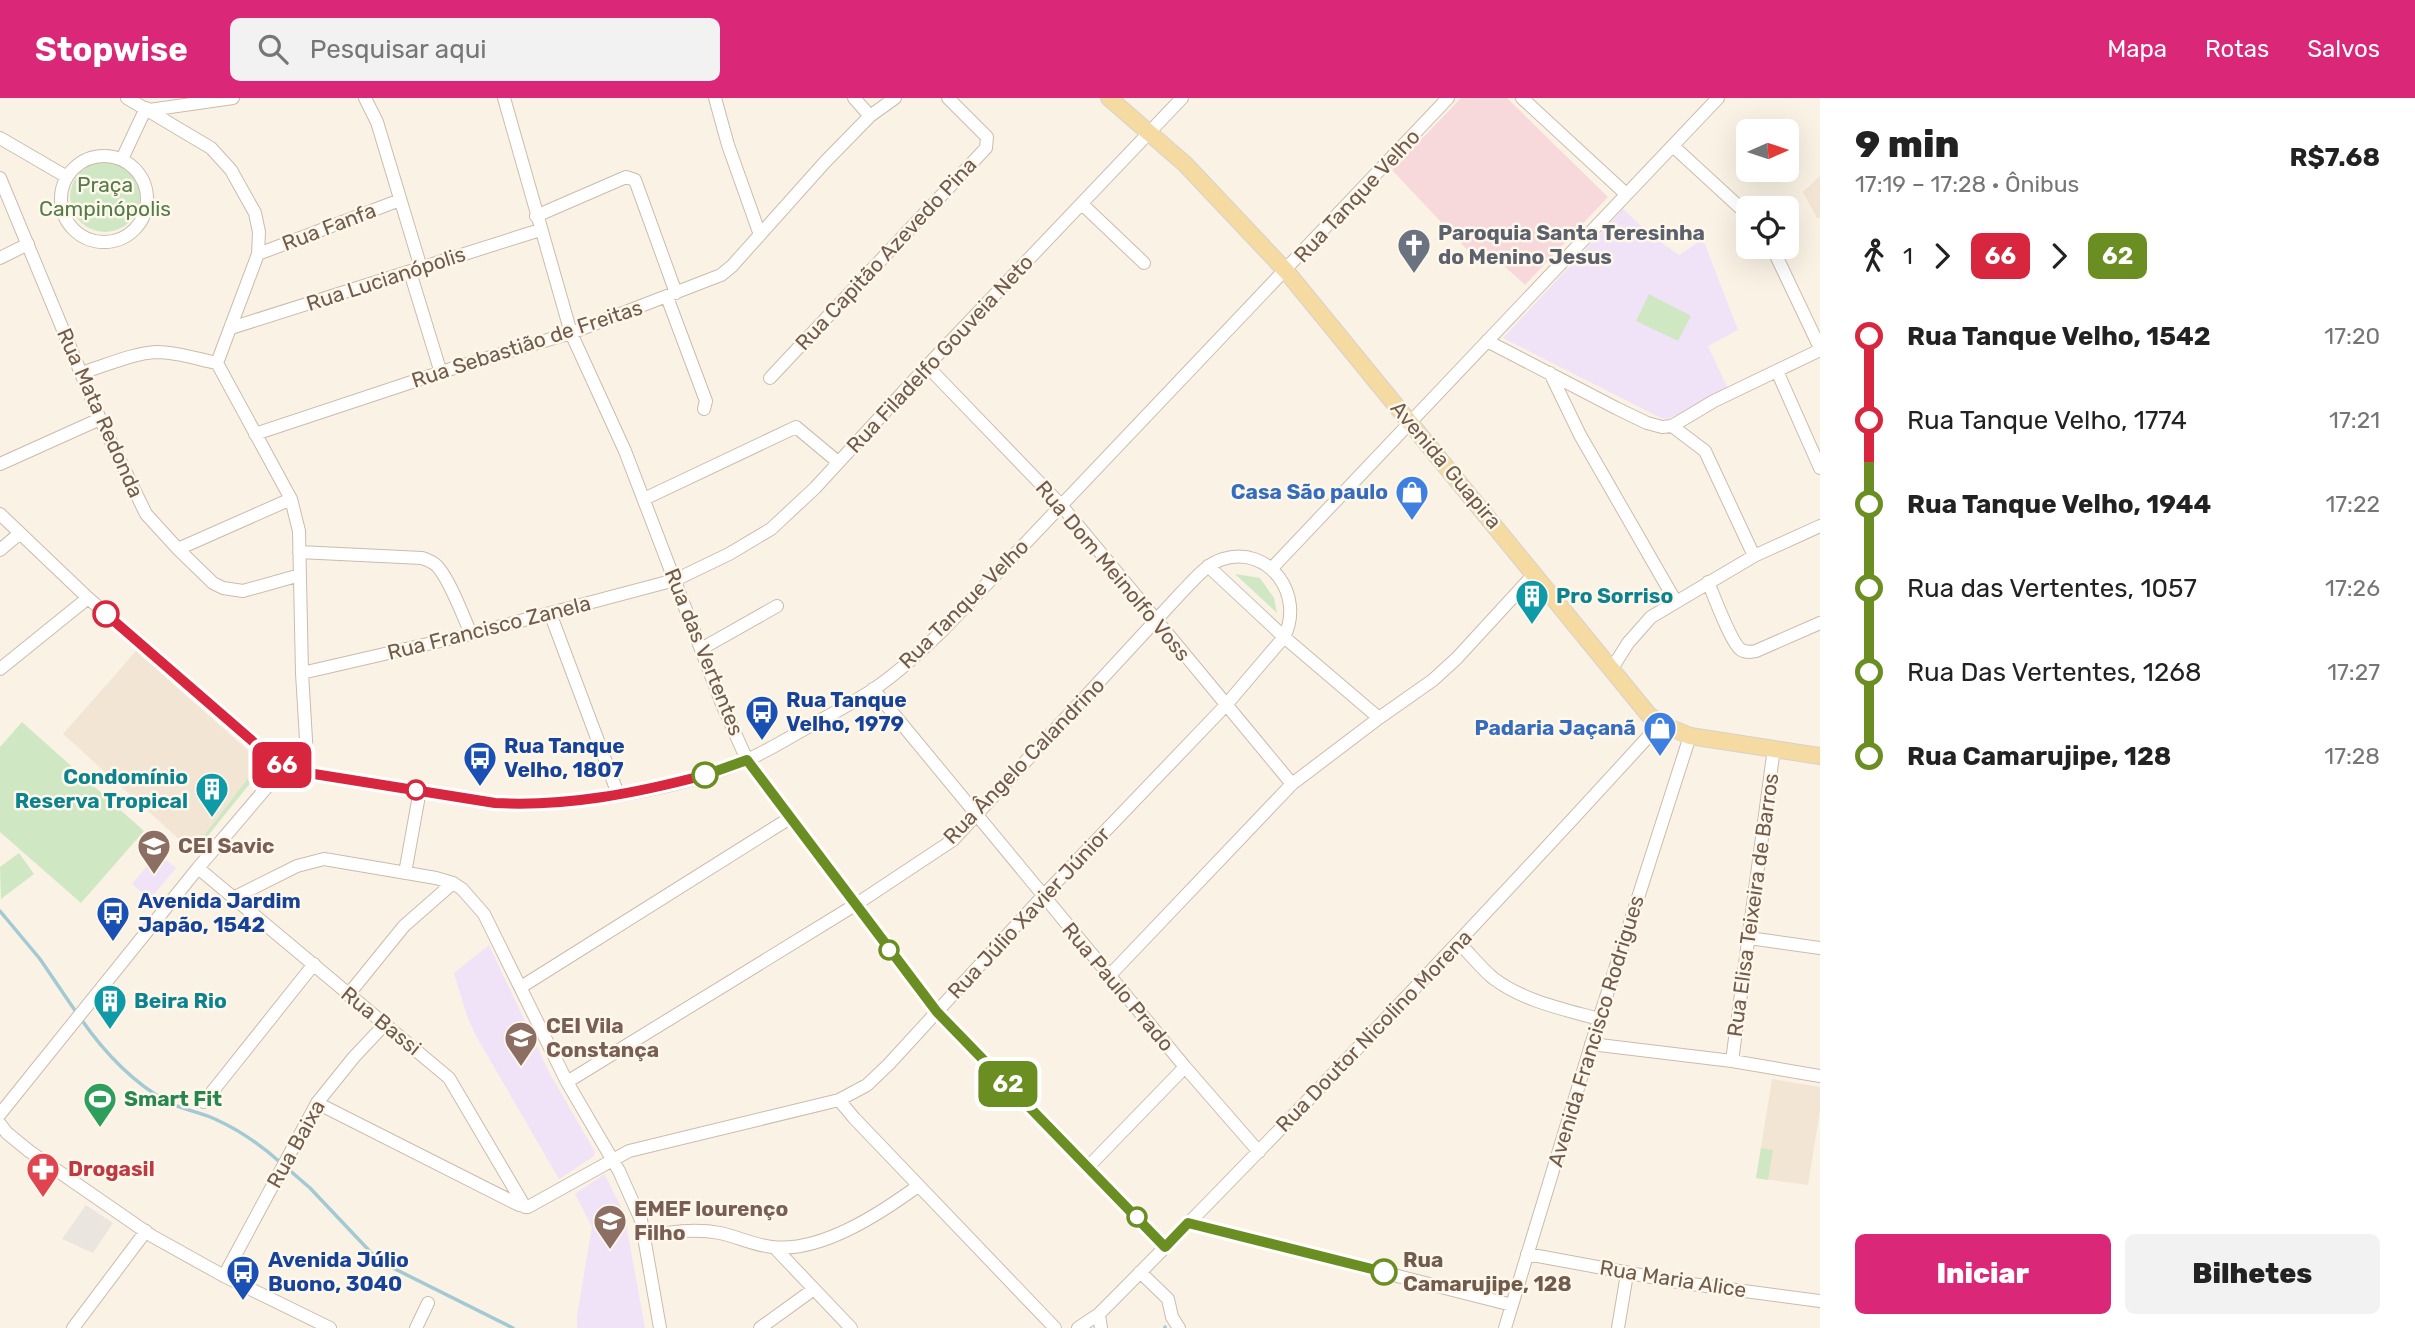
<!DOCTYPE html>
<html lang="pt">
<head>
<meta charset="utf-8">
<style>
	:root { --surface:#fff; --page:#f2f2f2; --text:#222; --muted:#767676; --accent:#db2777 }
	body { margin:0; font-family:Rubik,sans-serif; background:var(--page); color:var(--text); height:100vh; display:flex; flex-direction:column; font-size:26px; white-space:nowrap }
	* { box-sizing:border-box; margin:0 }
	p { font-size:23px; color:var(--muted) }
	.icon { flex:none; width:38px; height:38px; fill:none; stroke:currentColor; stroke-width:2; stroke-linecap:round; stroke-linejoin:round }
	.map { position:relative; flex:1; overflow:hidden }
	.panel { display:flex; flex-direction:column; background:var(--surface); width:595px }
	.panel>* { flex:none }
	.badge { padding:0 14px; border-radius:10px; font-size:24px; line-height:46px }
	.needle { width:46px; rotate:87deg }
	.fabs { position:absolute; left:1736px; top:21px; display:grid; gap:14px }
	.fabs a { display:grid; place-items:center; width:63px; height:63px; border-radius:10px; background:var(--surface); box-shadow:0 7px 28px #0002; font-size:35px }
	.map>.badge { position:absolute; translate:-50% -50%; box-shadow:0 0 0 4px #fff }
	.legs { display:flex; align-items:center; gap:10px; height:77px; padding:0 35px; font-size:23px }
	.legs p { margin-inline-start:auto }
	.overview { display:flex; align-items:center; justify-content:space-between; height:119px; padding:0 35px }
	h1 { font-size:38px; font-weight:800; line-height:52px }
	.action { display:flex; gap:14px; margin-top:auto; padding:14px 35px }
	.action a { flex:1; height:80px; border-radius:10px; background:var(--accent); color:#fff; font-size:28px; font-weight:800; line-height:80px; text-align:center }
	.action a+a { background:var(--page); color:var(--text) }
	ul { padding:0 35px; list-style:none }
	li { display:flex; align-items:center; gap:24px; height:84px; font-size:26px }
	li i { display:grid; place-items:center; width:10px; height:100%; margin:0 9px; background:currentColor }
	li i::after { content:''; width:18px; height:18px; margin:-9px; border:5px solid; border-radius:50%; background:var(--surface) }
	li p { margin-inline-start:auto }
	li:first-child i { background:linear-gradient(#0000 50%,currentColor 0) }
	li:last-child i { background:linear-gradient(currentColor 50%,#0000 0) }
	header { display:flex; align-items:center; gap:42px; box-sizing:border-box; height:98px; padding:0 35px; background:var(--accent); color:#fff }
	header strong { font-size:33px }
	nav { display:flex; gap:38px; margin-inline-start:auto; font-size:24px }
	.search { width:490px; height:63px; background:var(--page); display:flex; align-items:center; gap:18px; box-sizing:border-box; padding:0 24px; border-radius:10px; color:var(--muted); font-size:26px }
	main { display:flex; flex:1; min-height:0 }
	.map>svg:first-child { display:block }
	.residential { fill:#f2e5d4 }
	.industrial { fill:#ebe5df }
	.education { fill:#f0e2f7 }
	.medical { fill:#f8d9db }
	.green { fill:#d0e7c4 }
	.lines { fill:none; stroke-linecap:round; stroke-linejoin:round }
	.stream { stroke:#a2c9d4; stroke-width:3.5 }
	.minor-casing { stroke:#cbbbac; stroke-width:14 }
	.major-casing { stroke:#d7d1cd; stroke-width:18 }
	.minor { stroke:#fff; stroke-width:12 }
	.major { stroke:#f5daa2; stroke-width:16 }
	.line-1-casing { stroke:#fff; stroke-width:16 }
	.line-2-casing { stroke:#fff; stroke-width:16 }
	.line-1 { stroke:#d7263d; stroke-width:10 }
	.line-2 { stroke:#6b8e23; stroke-width:10 }
	.stop-1-dot { fill:#fff; stroke:#d7263d; stroke-width:3.5 }
	.stop-2-dot { fill:#fff; stroke:#6b8e23; stroke-width:3.5 }
	.labels { text-anchor:middle; stroke-width:5; stroke-linejoin:round; paint-order:stroke }
	.park-label { font-size:21px; fill:#547c48; stroke:#fef7eb }
	.street-label { font-size:21px; fill:#715b4c; stroke:#fef7eb }
	.worship-label { font-size:21px; font-weight:bold; fill:#5b616d; stroke:#fef7eb; text-anchor:start }
	.shop-label { font-size:21px; font-weight:bold; fill:#366cbe; stroke:#fef7eb; text-anchor:end }
	.culture-label { font-size:21px; font-weight:bold; fill:#0d838f; stroke:#fef7eb; text-anchor:start }
	.transit-label { font-size:21px; font-weight:bold; fill:#164399; stroke:#fef7eb; text-anchor:start }
	.education-label { font-size:21px; font-weight:bold; fill:#785e54; stroke:#fef7eb; text-anchor:start }
	.leisure-label { font-size:21px; font-weight:bold; fill:#27864d; stroke:#fef7eb; text-anchor:start }
	.health-label { font-size:21px; font-weight:bold; fill:#be3a42; stroke:#fef7eb; text-anchor:start }
	.stop-label { font-size:21px; font-weight:bold; fill:#715b4c; stroke:#fef7eb; text-anchor:start }
</style>
</head>
<body>
<header>
<strong>Stopwise</strong>
<div class="search"><svg class="icon" aria-label="search" viewBox="0 0 24 24"><circle cx="10" cy="10" r="6"/><path d="M15 15l6 6"/></svg>Pesquisar aqui</div>
<nav><a>Mapa</a><a>Rotas</a><a>Salvos</a></nav>
</header>
<main>
<div class="map">
<svg width="1820" height="1230" viewBox="0 0 1820 1230">
	<rect width="100%" height="100%" fill="#faf3e5"/>
	<path class="residential" d="M 1820,78 L 1820,120 L 1817,120 L 1803,94 Z
		M 136,553 L 258,661 L 258,667 L 192,753 L 63,636 Z
		M 1772,981 L 1820,989 L 1820,1013 L 1808,1087 L 1756,1080 Z"/>
	<path class="industrial" d="M 86,1107 L 113,1125 L 93,1155 L 62,1141 Z"/>
	<path class="education" d="M 1623,111 L 1652,138 L 1679,157 L 1703,141 L 1738,232 L 1708,248 L 1728,291 L 1668,321 L 1661,320 L 1503,240 Z
		M 158,755 L 176,770 L 150,801 L 132,786 Z
		M 489,847 L 550,976 L 595,1054 L 594,1058 L 559,1081 L 476,938 L 467,918 L 454,875 Z
		M 603,1077 L 605,1077 L 624,1115 L 645,1230 L 577,1230 L 577,1218 L 592,1129 L 575,1096 Z"/>
	<path class="medical" d="M 1461,0 L 1507,0 L 1608,99 L 1525,187 L 1482,148 L 1473,158 L 1392,72 Z"/>
	<path class="green" d="M70 99a35 35 0 1 1 70 0a35 35 0 1 1-70 0Z
		M 1649,196 L 1691,218 L 1678,243 L 1636,223 Z
		M 1235,476 L 1260,480 L 1274,500 L 1277,515 Z
		M 22,624 L 144,733 L 81,805 L 0,734 L 0,649 Z
		M 258,667 L 260,673 L 194,755 L 192,753 Z
		M 19,755 L 34,776 L 1,801 L 0,769 Z
		M 1761,1050 L 1773,1052 L 1768,1082 L 1756,1080 Z"/>
	<g class="lines">
		<path class="stream" d="M 0,813 L 40,861 L 76,914
			M 81,921 C 104,954 131,983 166,1003 C 182,1012 201,1014 217,1022 C 241,1033 262,1048 281,1065
			M 287,1070 L 310,1090 L 379,1163 L 513,1230
			M 1165,1230 L 1165,1229"/>
		<defs>
			<path id="minor" d="M 127,0 L 211,50 L 231,72 L 255,115 L 259,134 L 258,156 L 217,265 L 291,401 L 299,433 L 302,575 L 308,675
				M 365,0 L 377,24 L 421,170
				M 504,0 L 571,235 L 625,353 L 722,606 L 747,662 L 937,914 L 1165,1149
				M 715,0 L 728,47 L 760,137
				M 854,0 L 870,18
				M 1522,0 L 1626,96
				M 149,12 L 233,0
				M 0,40 L 67,79
				M 1673,48 L 1748,117
				M61 101a43 43 0 1 1 86 0a43 43 0 1 1-86 0Z
				M 122,61 L 146,10
				M 0,80 L 100,321 L 146,416 L 178,451 L 213,485 L 223,490 L 243,493 L 300,477
				M 1082,106 L 1144,165
				M 536,118 L 626,79 L 635,82 L 676,195
				M 1772,149 L 1820,250
				M 258,156 L 400,102
				M 0,160 L 28,146
				M 410,174 L 441,275
				M 667,199 L 706,303 L 704,311
				M 231,230 L 540,132
				M 1487,243 L 1616,310 L 1647,325 L 1662,329 L 1672,328 L 1714,303 L 1820,252
				M 927,268 L 1061,407 L 1292,686
				M 1777,273 L 1820,370
				M 81,275 C 105,268 132,255 157,254 C 177,254 197,261 217,265
				M 1550,275 L 1580,337 L 1676,504
				M 770,280 L 986,50 L 987,39 L 948,0
				M 1672,328 L 1705,353 L 1754,458
				M 255,336 L 457,269 L 571,235 L 721,177 L 732,168 L 825,64 L 870,18 L 895,0
				M 0,366 L 100,321
				M 644,401 L 796,329 L 838,364
				M 0,416 L 88,500 L 273,661 L 284,669 L 308,675 L 495,705 C 569,709 680,692 747,662 C 765,654 782,644 799,634 C 824,620 850,607 874,591 C 899,574 921,553 943,532 L 1448,0
				M 178,451 L 291,401
				M 0,452 L 19,436
				M 299,454 L 422,460 C 428,462 433,464 437,468 C 450,482 463,518 471,536
				M 1208,468 L 1284,539 L 1379,620
				M 1272,470 L 1718,0
				M 1708,484 C 1714,498 1730,542 1740,551 C 1745,555 1750,554 1756,553 L 1820,525
				M 550,515 L 618,696
				M 701,551 L 777,508
				M 0,571 L 88,500
				M 1611,572 L 1628,545 L 1651,519 L 1754,458 L 1820,428
				M 302,575 L 471,536 L 675,482 L 729,456 L 771,431 L 815,390 L 927,268 L 1182,0
				M 873,591 L 1185,969 L 1259,1054
				M 198,770 L 449,980 L 525,1109
				M 405,775 L 420,692
				M 233,800 L 297,768 L 324,761 L 436,780 L 453,785 L 462,791 L 484,816 L 567,984 L 619,1073 L 641,1122 L 660,1230
				M 1749,840 L 1820,850
				M 1459,845 C 1470,856 1481,870 1493,880 C 1523,903 1563,911 1599,921
				M 1110,877 L 1292,686 L 1379,620 L 1433,582 L 1457,560 L 1535,475
				M 521,889 L 790,720
				M 348,897 L 404,828 L 453,785
				M 1591,946 L 1732,963 L 1820,978
				M 1732,963 L 1774,650
				M 839,1002 L 854,1020 L 1055,1230
				M 204,1004 L 314,866
				M 317,1005 L 519,1107 L 528,1109 L 629,1053 L 839,1002 L 867,987 L 889,966 L 1043,798 L 1226,607 L 1284,539 C 1305,498 1270,447 1223,461 C 1206,466 1194,482 1181,495 L 953,742 L 855,807 L 567,984
				M 0,1016 L 198,770 L 284,669
				M 0,1026 L 7,1035 L 29,1053 L 152,1138 L 224,1178 L 330,1230
				M 1089,1068 L 1185,969
				M 1188,1125 L 1512,1207
				M 645,1138 C 670,1134 695,1130 720,1135 C 738,1139 754,1147 772,1149 C 821,1155 881,1115 918,1088
				M 775,1150 L 851,1230
				M 1527,1156 L 1684,1185 L 1820,1203
				M 1140,1174 L 1168,1201 L 1172,1219 L 1179,1230
				M 224,1178 L 317,1005 L 354,959 L 385,926
				M 1099,1216 L 1101,1230
				M 73,1230 L 146,1133
				M 416,1230 L 428,1205
				M 760,1230 L 814,1191
				M 1078,1230 L 1099,1216 C 1286,1028 1468,836 1647,640 L 1659,625
				M 1505,1230 L 1599,921 L 1690,638
				M 1618,1230 L 1627,1176"/>
			<path id="major" d="M 1109,0 L 1185,66 L 1286,173 L 1648,616 L 1659,625 L 1690,638 L 1820,658"/>
		</defs>
		<use href="#minor" class="minor-casing"/>
		<use href="#major" class="major-casing"/>
		<use href="#minor" class="minor"/>
		<use href="#major" class="major"/>
	</g>
	<g class="lines">
		<defs>
			<path id="line-1" d="M 106,516 L 273,661 L 284,668 L 308,675 L 495,705 C 566,709 637,695 705,677"/>
			<path id="line-2" d="M 705,677 L 747,662 L 937,914 L 1165,1149 L 1188,1125 L 1384,1174"/>
		</defs>
		<use href="#line-1" class="line-1-casing"/>
		<use href="#line-2" class="line-2-casing"/>
		<use href="#line-1" class="line-1"/>
		<use href="#line-2" class="line-2"/>
	</g>
	<defs>
		<symbol id="church-pin" viewBox="-11 -11 22 30"><path d="M0 17L-7.5 6A9.5 9.5 0 1 1 7.5 6Z" fill="#6b7280" stroke="#fef7eb"/><path d="M-1.2-6h2.4v3.5h3.3v2.4h-3.3V6h-2.4V-.1h-3.3v-2.4h3.3Z" fill="#fff"/></symbol>
		<symbol id="shop-pin" viewBox="-11 -11 22 30"><path d="M0 17L-7.5 6A9.5 9.5 0 1 1 7.5 6Z" fill="#3f7fe0" stroke="#fef7eb"/><path d="M-5-2.5h2.3a2.7 3.5 0 0 1 5.4 0H5L5.5 6h-11ZM-1.5-2.5h3a1.5 2.3 0 0 0-3 0Z" fill="#fff"/></symbol>
		<symbol id="building-pin" viewBox="-11 -11 22 30"><path d="M0 17L-7.5 6A9.5 9.5 0 1 1 7.5 6Z" fill="#0f9aa8" stroke="#fef7eb"/><path d="M-4-6H4V6H1V3H-1V6H-4ZM-2.5-4.3h1.7v1.8h-1.7ZM.8-4.3h1.7v1.8H.8ZM-2.5-1h1.7V.8h-1.7ZM.8-1h1.7V.8H.8Z" fill="#fff"/></symbol>
		<symbol id="bus-pin" viewBox="-11 -11 22 30"><path d="M0 17L-7.5 6A9.5 9.5 0 1 1 7.5 6Z" fill="#1a4fb4" stroke="#fef7eb"/><path d="M-5-6H5V4H4V6H2V4H-2V6H-4V4H-5ZM-3.5-4V0h7V-4ZM-3.5 1.2v1.5H-2V1.2ZM2 1.2v1.5H3.5V1.2Z" fill="#fff"/></symbol>
		<symbol id="school-pin" viewBox="-11 -11 22 30"><path d="M0 17L-7.5 6A9.5 9.5 0 1 1 7.5 6Z" fill="#8d6e63" stroke="#fef7eb"/><path d="M0-5L7-2L0 1L-7-2ZM-4 1L0 2.5L4 1V4Q0 6-4 4Z" fill="#fff"/></symbol>
		<symbol id="stadium-pin" viewBox="-11 -11 22 30"><path d="M0 17L-7.5 6A9.5 9.5 0 1 1 7.5 6Z" fill="#2e9e5b" stroke="#fef7eb"/><path d="M0-5a6.5 5 0 1 0 0 10a6.5 5 0 1 0 0-10ZM-3.5-1.8h7v3.6h-7Z" fill="#fff"/></symbol>
		<symbol id="pharmacy-pin" viewBox="-11 -11 22 30"><path d="M0 17L-7.5 6A9.5 9.5 0 1 1 7.5 6Z" fill="#e0444e" stroke="#fef7eb"/><path d="M-2-6h4v4h4v4h-4v4h-4v-4h-4v-4h4Z" fill="#fff"/></symbol>
	</defs>
	<g fill-rule="evenodd">
		<use href="#church-pin" x="1395" y="128" width="38" height="52"/>
		<use href="#shop-pin" x="1393" y="375" width="38" height="52"/>
		<use href="#building-pin" x="1513" y="479" width="38" height="52"/>
		<use href="#bus-pin" x="743" y="595" width="38" height="52"/>
		<use href="#shop-pin" x="1641" y="611" width="38" height="52"/>
		<use href="#bus-pin" x="461" y="641" width="38" height="52"/>
		<use href="#building-pin" x="193" y="672" width="38" height="52"/>
		<use href="#school-pin" x="135" y="729" width="38" height="52"/>
		<use href="#bus-pin" x="94" y="796" width="38" height="52"/>
		<use href="#building-pin" x="91" y="884" width="38" height="52"/>
		<use href="#school-pin" x="502" y="921" width="38" height="52"/>
		<use href="#stadium-pin" x="81" y="982" width="38" height="52"/>
		<use href="#pharmacy-pin" x="24" y="1052" width="38" height="52"/>
		<use href="#school-pin" x="591" y="1104" width="38" height="52"/>
		<use href="#bus-pin" x="224" y="1155" width="38" height="52"/>
	</g>
	<g class="stop-1-dot">
		<circle cx="106" cy="516" r="12"/>
		<circle cx="416" cy="692" r="9"/>
	</g>
	<g class="stop-2-dot">
		<circle cx="705" cy="677" r="12"/>
		<circle cx="889" cy="852" r="9"/>
		<circle cx="1137" cy="1119" r="9"/>
		<circle cx="1384" cy="1174" r="12"/>
	</g>
	<g class="labels">
		<g class="park-label">
			<text x="105" y="94">Praça<tspan x="105" dy="24">Campinópolis</tspan></text>
		</g>
		<g class="street-label">
			<text transform="translate(1357 98) rotate(-47)" y="7">Rua Tanque Velho</text>
			<text transform="translate(329 129) rotate(-21)" y="7">Rua Fanfa</text>
			<text transform="translate(886 156) rotate(-47)" y="7">Rua Capitão Azevedo Pina</text>
			<text transform="translate(386 181) rotate(-18)" y="7">Rua Lucianópolis</text>
			<text transform="translate(527 246) rotate(-18)" y="7">Rua Sebastião de Freitas</text>
			<text transform="translate(940 256) rotate(-47)" y="7">Rua Filadelfo Gouveia Neto</text>
			<text transform="translate(100 315) rotate(66)" y="7">Rua Mata Redonda</text>
			<text transform="translate(1446 367) rotate(50)" y="7">Avenida Guapira</text>
			<text transform="translate(1113 473) rotate(50)" y="7">Rua Dom Meinolfo Voss</text>
			<text transform="translate(964 506) rotate(-45)" y="7">Rua Tanque Velho</text>
			<text transform="translate(489 530) rotate(-14)" y="7">Rua Francisco Zanela</text>
			<text transform="translate(704 554) rotate(68)" y="7">Rua das Vertentes</text>
			<text transform="translate(1024 663) rotate(-46)" y="7">Rua Ângelo Calandrino</text>
			<text transform="translate(1753 807) rotate(-82)" y="7">Rua Elisa Teixeira de Barros</text>
			<text transform="translate(1029 815) rotate(-47)" y="7">Rua Júlio Xavier Júnior</text>
			<text transform="translate(1118 889) rotate(50)" y="7">Rua Paulo Prado</text>
			<text transform="translate(381 923) rotate(39)" y="7">Rua Bassi</text>
			<text transform="translate(1374 933) rotate(-46)" y="7">Rua Doutor Nicolino Morena</text>
			<text transform="translate(1596 933) rotate(-73)" y="7">Avenida Francisco Rodrigues</text>
			<text transform="translate(296 1046) rotate(-61)" y="7">Rua Baixa</text>
			<text transform="translate(1673 1181) rotate(9)" y="7">Rua Maria Alice</text>
		</g>
		<g class="worship-label">
			<text x="1438" y="142">Paroquia Santa Teresinha<tspan x="1438" dy="24">do Menino Jesus</tspan></text>
		</g>
		<g class="shop-label">
			<text x="1388" y="401">Casa São paulo</text>
			<text x="1636" y="637">Padaria Jaçanã</text>
		</g>
		<g class="culture-label">
			<text x="1556" y="505">Pro Sorriso</text>
			<text x="188" y="686" text-anchor="end">Condomínio<tspan x="188" dy="24">Reserva Tropical</tspan></text>
			<text x="134" y="910">Beira Rio</text>
		</g>
		<g class="transit-label">
			<text x="786" y="609">Rua Tanque<tspan x="786" dy="24">Velho, 1979</tspan></text>
			<text x="504" y="655">Rua Tanque<tspan x="504" dy="24">Velho, 1807</tspan></text>
			<text x="138" y="810">Avenida Jardim<tspan x="138" dy="24">Japão, 1542</tspan></text>
			<text x="268" y="1169">Avenida Júlio<tspan x="268" dy="24">Buono, 3040</tspan></text>
		</g>
		<g class="education-label">
			<text x="178" y="755">CEI Savic</text>
			<text x="546" y="935">CEI Vila<tspan x="546" dy="24">Constança</tspan></text>
			<text x="634" y="1118">EMEF lourenço<tspan x="634" dy="24">Filho</tspan></text>
		</g>
		<g class="leisure-label">
			<text x="124" y="1008">Smart Fit</text>
		</g>
		<g class="health-label">
			<text x="68" y="1078">Drogasil</text>
		</g>
		<g class="stop-label">
			<text x="1403" y="1169">Rua<tspan x="1403" dy="24">Camarujipe, 128</tspan></text>
		</g>
	</g>
</svg>
<div class="fabs">
<a><svg class="needle" viewBox="-14 -14 28 28"><path d="M0-13l5 13h-10z" fill="#e53935"/><path d="M0 13l5-13h-10z" fill="#767676"/></svg></a>
<a><svg class="icon" aria-label="locate" viewBox="0 0 24 24"><circle cx="12" cy="12" r="6"/><path d="M12 2v4M12 18v4M2 12h4M18 12h4"/></svg></a>
</div>
<b class="badge" style="left:282px;top:667px;background:#d7263d;color:#fff">66</b>
<b class="badge" style="left:1008px;top:986px;background:#6b8e23;color:#fff">62</b>
</div>
<section class="panel">
<div class="overview"><div><h1>9 min</h1><p>17:19 – 17:28 · Ônibus</p></div><b>R$7.68</b></div>
<div class="legs"><svg class="icon" aria-label="walk" viewBox="0 0 24 24"><circle cx="13" cy="4" r="2"/><path d="M13 8l-2 6 4 7M11 14l-3 7M7 12l3-4h3l4 4"/></svg>1<svg class="icon" aria-label="forward" viewBox="0 0 24 24"><path d="M9 5l7 7-7 7"/></svg><b class="badge" style="background:#d7263d;color:#fff">66</b><svg class="icon" aria-label="forward" viewBox="0 0 24 24"><path d="M9 5l7 7-7 7"/></svg><b class="badge" style="background:#6b8e23;color:#fff">62</b></div>
<ul>
<li><i style="color:#d7263d"></i><b>Rua Tanque Velho, 1542</b><p>17:20</p></li>
<li><i style="color:#d7263d"></i><span>Rua Tanque Velho, 1774</span><p>17:21</p></li>
<li><i style="color:#6b8e23"></i><b>Rua Tanque Velho, 1944</b><p>17:22</p></li>
<li><i style="color:#6b8e23"></i><span>Rua das Vertentes, 1057</span><p>17:26</p></li>
<li><i style="color:#6b8e23"></i><span>Rua Das Vertentes, 1268</span><p>17:27</p></li>
<li><i style="color:#6b8e23"></i><b>Rua Camarujipe, 128</b><p>17:28</p></li>
</ul>
<div class="action"><a>Iniciar</a><a>Bilhetes</a></div>
</section>
</main>
</body>
</html>
